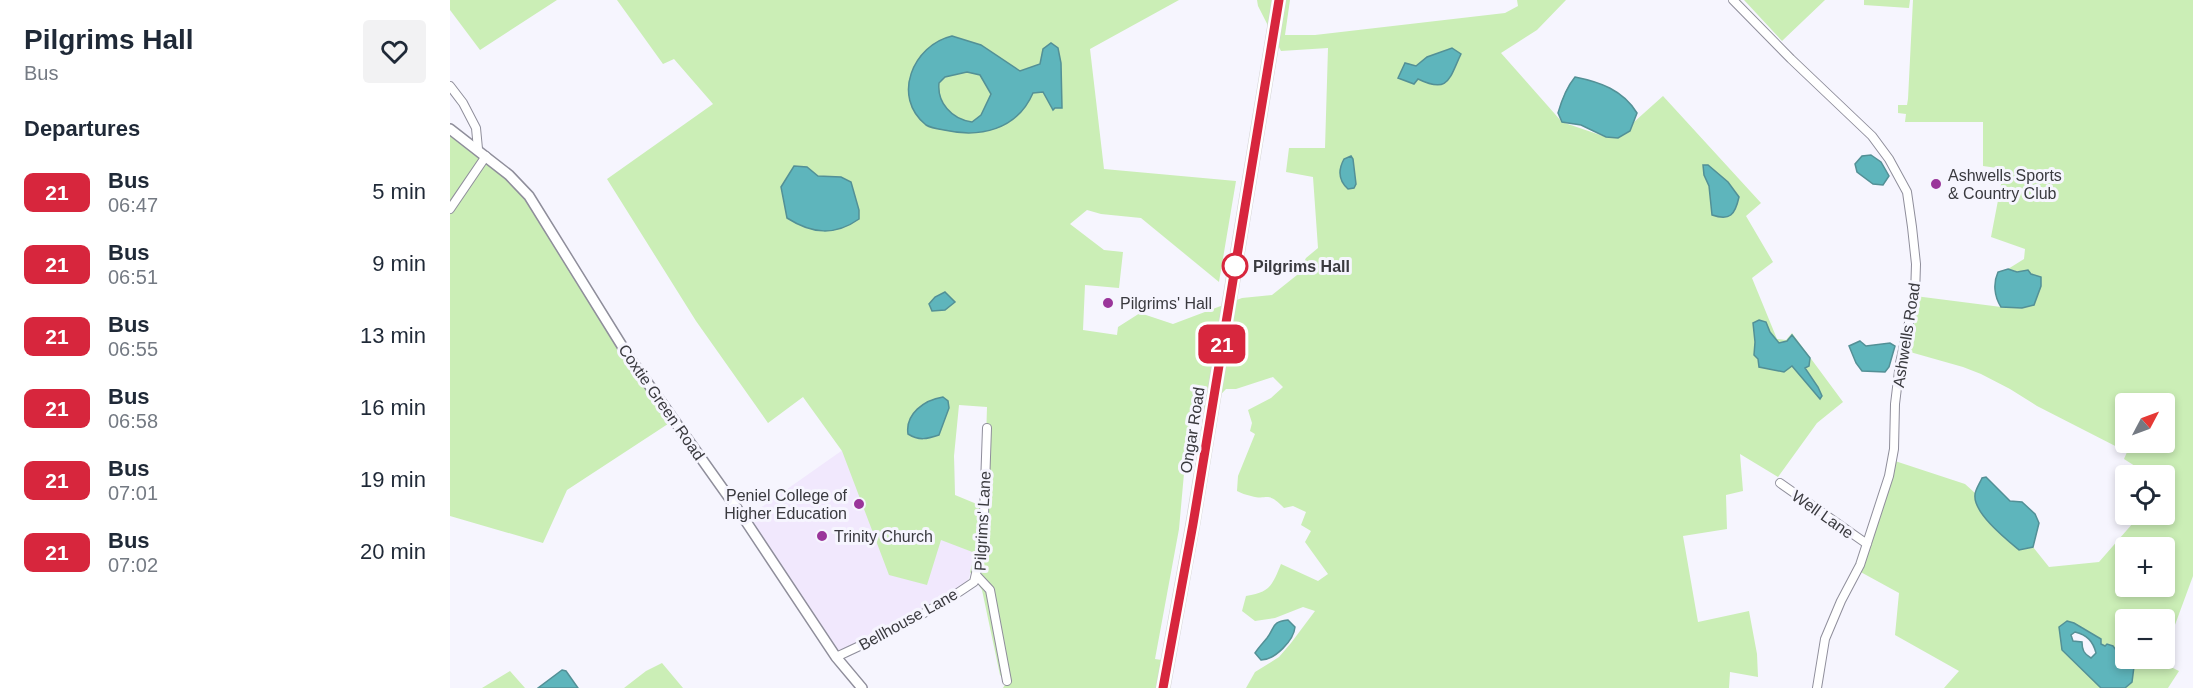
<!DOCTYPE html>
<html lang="en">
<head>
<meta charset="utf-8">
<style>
	:root { --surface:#fff; --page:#f2f2f3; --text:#1f2937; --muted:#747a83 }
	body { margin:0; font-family:Helvetica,sans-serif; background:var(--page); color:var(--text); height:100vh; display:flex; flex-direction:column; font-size:22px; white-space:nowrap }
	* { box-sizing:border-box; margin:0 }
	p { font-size:20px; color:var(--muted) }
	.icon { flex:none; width:33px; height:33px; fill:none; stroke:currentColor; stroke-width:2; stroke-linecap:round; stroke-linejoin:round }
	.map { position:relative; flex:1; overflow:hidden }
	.panel { display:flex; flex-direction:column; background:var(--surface); width:450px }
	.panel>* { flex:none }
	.badge { padding:0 12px; border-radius:9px; font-size:21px; line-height:39px }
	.needle { width:39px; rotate:49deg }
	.fabs { position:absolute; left:1665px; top:393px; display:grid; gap:12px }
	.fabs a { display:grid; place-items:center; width:60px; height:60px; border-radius:6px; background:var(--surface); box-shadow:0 3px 9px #0003; font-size:30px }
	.map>.badge { position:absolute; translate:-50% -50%; box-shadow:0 0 0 3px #fff }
	h2 { padding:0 24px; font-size:22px; line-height:54px }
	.round { display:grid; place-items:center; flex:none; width:63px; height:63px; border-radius:6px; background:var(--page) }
	.summary { display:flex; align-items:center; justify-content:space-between; height:102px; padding:0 24px }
	h1 { font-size:28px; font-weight:800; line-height:45px }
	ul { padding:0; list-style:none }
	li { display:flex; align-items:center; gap:18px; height:72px; padding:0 24px }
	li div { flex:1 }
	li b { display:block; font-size:22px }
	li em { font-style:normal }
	li .badge { min-width:66px; font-weight:700; text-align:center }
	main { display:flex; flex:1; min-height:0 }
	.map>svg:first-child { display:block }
	.education { fill:#f1e8fd }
	.green { fill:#cbeeb6; fill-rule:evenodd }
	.water { fill:#5eb5bc; stroke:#539096; stroke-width:1.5; fill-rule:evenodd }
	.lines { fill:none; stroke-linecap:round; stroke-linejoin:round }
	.minor-casing { stroke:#8f8e9b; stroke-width:10 }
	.tertiary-casing { stroke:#8f8e9b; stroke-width:12 }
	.primary-casing { stroke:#d4d4d5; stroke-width:15 }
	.minor { stroke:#fff; stroke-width:8 }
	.tertiary { stroke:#fff; stroke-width:9 }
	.primary { stroke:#e0aaad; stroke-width:12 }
	.line-casing { stroke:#fff; stroke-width:14 }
	.line { stroke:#d7263d; stroke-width:9 }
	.poi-dot { fill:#9a359a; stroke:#f6f5fe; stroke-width:2 }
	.stop-dot { fill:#fff; stroke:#d7263d; stroke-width:3 }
	.labels { text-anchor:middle; stroke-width:6; stroke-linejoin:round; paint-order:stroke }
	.poi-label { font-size:16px; fill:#3a3a3f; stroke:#f6f5fe; text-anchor:start }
	.stop-label { font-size:16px; font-weight:bold; fill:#3a3a3f; stroke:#f6f5fe; text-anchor:start }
	.street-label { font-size:16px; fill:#3a3a3f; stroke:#f6f5fe }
</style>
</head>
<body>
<main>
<section class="panel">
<div class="summary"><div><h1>Pilgrims Hall</h1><p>Bus</p></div><a class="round"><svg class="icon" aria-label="heart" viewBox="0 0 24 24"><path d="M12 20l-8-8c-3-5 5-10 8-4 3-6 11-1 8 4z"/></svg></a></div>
<h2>Departures</h2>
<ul>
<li><span class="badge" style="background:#d7263d;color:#fff">21</span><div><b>Bus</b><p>06:47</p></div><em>5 min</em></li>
<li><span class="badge" style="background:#d7263d;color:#fff">21</span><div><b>Bus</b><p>06:51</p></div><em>9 min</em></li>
<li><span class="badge" style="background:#d7263d;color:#fff">21</span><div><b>Bus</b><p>06:55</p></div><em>13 min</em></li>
<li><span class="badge" style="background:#d7263d;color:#fff">21</span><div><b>Bus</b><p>06:58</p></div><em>16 min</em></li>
<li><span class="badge" style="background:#d7263d;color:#fff">21</span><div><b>Bus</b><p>07:01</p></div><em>19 min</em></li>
<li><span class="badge" style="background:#d7263d;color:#fff">21</span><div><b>Bus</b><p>07:02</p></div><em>20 min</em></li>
</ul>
</section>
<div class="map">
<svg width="1743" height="688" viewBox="0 0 1743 688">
	<rect width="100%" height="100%" fill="#f6f5fe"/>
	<path class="education" d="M 495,378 L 504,456 L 505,495 L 525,553 L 519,578 L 513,587 L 447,626 L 393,649 L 388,650 L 296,518 Z"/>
	<path class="green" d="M 0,0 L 107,0 L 30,50 L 0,10 Z
		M 167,0 L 729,0 L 640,49 L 654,169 L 786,181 L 769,282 L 691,218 L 651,214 L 637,210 L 620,224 L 654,250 L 673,252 L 669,288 L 635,285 L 633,330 L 667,335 L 668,327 L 690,313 L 723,324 L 792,298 L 822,295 L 847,275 L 856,258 L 868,248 L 863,177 L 836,172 L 839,148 L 875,148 L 878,48 L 831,51 L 808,6 L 807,0 L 840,0 L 835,35 L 865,35 L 1055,13 L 1068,6 L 1067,0 L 1116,0 L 1087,30 L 1051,53 L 1112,122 L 1156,137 L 1180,131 L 1184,122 L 1213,96 L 1311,203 L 1296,216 L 1323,262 L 1302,278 L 1327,339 L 1336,340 L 1342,333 L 1393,402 L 1367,423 L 1328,477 L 1290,454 L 1293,491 L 1276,495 L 1277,529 L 1233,536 L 1248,622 L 1299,611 L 1307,654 L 1308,677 L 1280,672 L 1279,688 L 796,688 L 805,672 L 829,657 L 841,643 L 865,611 L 853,607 L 825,618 L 805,621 L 792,611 L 796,596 C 820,592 822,586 831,564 L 868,581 L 878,574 L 855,542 L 861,531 L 851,525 L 856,512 L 843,506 L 834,508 C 817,490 818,501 801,496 C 796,495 791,493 787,491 L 788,476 L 805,434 L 800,431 L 802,423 L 798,410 L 821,398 L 833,387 L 823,377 L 786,389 L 776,389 L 738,429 L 729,529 L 705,659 L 718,661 L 713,688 L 553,688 L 557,681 L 550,675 L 532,590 L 520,572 L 525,553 L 491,540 L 477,585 L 439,575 L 392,451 L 353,397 L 318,423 L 246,321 L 157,179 L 263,104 L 224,59 L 213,64 ZM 509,405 L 537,407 L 534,507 L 505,495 L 504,456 Z
		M 1294,0 L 1375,0 L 1332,41 Z
		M 1414,0 L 1460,0 L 1459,8 L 1414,5 Z
		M 1463,0 L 1743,0 L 1743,576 L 1715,652 L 1714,620 L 1676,620 L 1675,652 L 1668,653 L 1663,646 L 1656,646 L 1651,644 L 1650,639 L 1624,623 L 1612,650 L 1651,688 L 1494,688 L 1509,671 L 1445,635 L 1449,593 L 1407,570 L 1442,460 L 1515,484 L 1525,493 C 1526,517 1554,535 1569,550 L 1583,547 L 1599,567 L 1649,562 L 1690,515 L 1714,514 L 1714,476 L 1699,475 L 1674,459 L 1677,452 L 1587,406 L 1560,389 L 1531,374 L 1513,367 L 1453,350 L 1465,296 L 1559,308 L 1591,277 C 1579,274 1569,272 1558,269 L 1574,259 L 1575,249 L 1541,237 L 1554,169 L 1533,166 L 1533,122 L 1455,122 L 1456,114 L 1448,113 L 1448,105 L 1457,105 L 1458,99 ZM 1676,404 L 1714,404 L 1714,442 L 1676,442 ZM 1676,548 L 1714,548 L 1714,586 L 1676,586 Z
		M 0,126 L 71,186 L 224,420 L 117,490 L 93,543 L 0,516 Z
		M 1684,659 L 1712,659 L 1711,662 L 1729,671 L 1718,688 L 1675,688 Z
		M 212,663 L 233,688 L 174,688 L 196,671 Z
		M 60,671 L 75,688 L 32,688 Z"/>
	<path class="water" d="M 502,36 L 531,45 L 570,71 L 590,64 L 593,49 L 601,43 L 608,48 L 611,63 L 612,108 L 605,108 L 603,110 L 593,92 L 583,93 C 567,130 530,138 494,130 C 488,129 481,128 476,125 C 441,97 463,45 502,36 ZM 517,72 L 530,75 L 541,94 L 531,115 L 522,122 C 501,119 487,102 489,83 L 495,77 Z
		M 1002,48 L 1011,54 C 999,79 999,94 968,79 L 964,84 L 948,78 L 955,63 L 966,66 L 977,57 Z
		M 1125,77 C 1150,82 1173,90 1187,113 L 1180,131 L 1168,138 L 1156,137 L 1131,125 L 1112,122 L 1108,113 C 1112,99 1116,88 1125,77 Z
		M 1421,155 L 1431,162 L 1439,176 L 1433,185 L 1423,184 L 1407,172 L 1405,164 L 1412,156 Z
		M 901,156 L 903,159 L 906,184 L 904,188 L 898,189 C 888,180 888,170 894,159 Z
		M 1253,165 L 1258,165 L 1278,182 L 1289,197 C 1285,215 1280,221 1262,215 L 1259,186 L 1254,175 Z
		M 344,166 L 357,167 L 368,176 L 391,177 L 401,182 L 409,210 L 409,219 C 385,236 362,234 337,218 L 331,187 Z
		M 1558,269 L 1567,272 L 1578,270 L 1581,274 L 1591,277 L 1591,286 L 1584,305 L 1572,308 L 1551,307 C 1544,296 1543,283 1548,272 Z
		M 495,292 L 505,302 L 495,310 L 482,311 L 479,304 L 485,297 Z
		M 1309,320 L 1316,322 L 1320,332 L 1329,343 L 1337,341 L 1342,335 L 1360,358 L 1359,366 L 1355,368 L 1368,387 L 1372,396 L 1370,399 L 1342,366 L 1334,372 L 1309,367 L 1308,359 L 1304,355 L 1305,342 L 1303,323 Z
		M 1410,341 L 1416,346 L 1440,343 L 1445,346 L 1439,367 L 1435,372 L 1412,371 L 1406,363 L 1399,346 Z
		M 493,397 L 498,401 L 499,408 L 489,435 C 477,439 469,441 458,434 C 455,414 474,400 493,397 Z
		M 1536,477 L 1560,501 L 1572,502 L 1585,514 L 1589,523 L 1583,547 L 1569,550 C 1557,540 1523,513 1525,495 C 1525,490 1530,483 1532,478 Z
		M 838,620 L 845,627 C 844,640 825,660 811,660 L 805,653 C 809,647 813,643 817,638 C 826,626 821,622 838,620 Z
		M 1617,621 L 1624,623 L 1651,639 L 1651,644 L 1655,646 L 1657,644 L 1663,646 L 1668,653 L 1675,651 L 1676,658 L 1685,659 L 1682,682 L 1675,688 L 1651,688 L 1612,650 L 1609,627 ZM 1625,632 C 1637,635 1643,641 1646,653 L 1641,658 C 1634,654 1632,650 1632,642 L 1623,641 L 1621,635 Z
		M 112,670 L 116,671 L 128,688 L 88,688 Z"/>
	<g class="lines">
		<defs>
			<path id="minor" d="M 1283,0 L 1341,59 L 1422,136 L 1439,159 L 1457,192 L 1462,227 L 1466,264 L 1465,296 L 1450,363 L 1445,404 L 1444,449 L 1439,476 L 1410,565 L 1391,601 L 1375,639 L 1367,688
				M 0,86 L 13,103 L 26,128 L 28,149
				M 0,209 L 36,156
				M 1330,483 L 1417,544
				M 526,575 L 540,590 L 557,681
				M 386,657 C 434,635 481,612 524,582 L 533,543 L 537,428"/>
			<path id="tertiary" d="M 0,129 L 59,175 L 79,196 L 177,354 L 295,520 L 386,657 L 412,688"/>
			<path id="primary" d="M 713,688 L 743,523 L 829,0"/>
		</defs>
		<use href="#minor" class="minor-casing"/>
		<use href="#tertiary" class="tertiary-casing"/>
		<use href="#primary" class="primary-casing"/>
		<use href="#minor" class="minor"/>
		<use href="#tertiary" class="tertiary"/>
		<use href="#primary" class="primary"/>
	</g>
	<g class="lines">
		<defs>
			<path id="line" d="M 713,688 L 743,524 L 829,0"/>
		</defs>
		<use href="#line" class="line-casing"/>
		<use href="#line" class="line"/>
	</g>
	<g class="poi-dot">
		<circle cx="1486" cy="184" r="6"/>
		<circle cx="658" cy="303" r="6"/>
		<circle cx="409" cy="504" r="6"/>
		<circle cx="372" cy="536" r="6"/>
	</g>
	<circle class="stop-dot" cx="785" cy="266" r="12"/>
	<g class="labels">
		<g class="poi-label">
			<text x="1498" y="181">Ashwells Sports<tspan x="1498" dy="18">&amp; Country Club</tspan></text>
			<text x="670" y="309">Pilgrims' Hall</text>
			<text x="397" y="501" text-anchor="end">Peniel College of<tspan x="397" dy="18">Higher Education</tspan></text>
			<text x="384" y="542">Trinity Church</text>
		</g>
		<g class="stop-label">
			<text x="803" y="272">Pilgrims Hall</text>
		</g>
		<g class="street-label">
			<text transform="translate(1456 335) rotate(-81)" y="6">Ashwells Road</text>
			<text transform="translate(212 402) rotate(55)" y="6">Coxtie Green Road</text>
			<text transform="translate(742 430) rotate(-81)" y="6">Ongar Road</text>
			<text transform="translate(1373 514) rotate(35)" y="6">Well Lane</text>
			<text transform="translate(532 521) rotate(-87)" y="6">Pilgrims' Lane</text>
			<text transform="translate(458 619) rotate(-29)" y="6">Bellhouse Lane</text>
		</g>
	</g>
</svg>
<div class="fabs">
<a><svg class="needle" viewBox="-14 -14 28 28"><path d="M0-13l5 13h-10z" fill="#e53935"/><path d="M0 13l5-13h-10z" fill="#747a83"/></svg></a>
<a><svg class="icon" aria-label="locate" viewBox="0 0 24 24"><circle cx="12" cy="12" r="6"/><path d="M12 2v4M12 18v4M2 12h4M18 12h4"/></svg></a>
<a>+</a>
<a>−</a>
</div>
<b class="badge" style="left:772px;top:344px;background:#d7263d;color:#fff">21</b>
</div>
</main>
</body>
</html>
